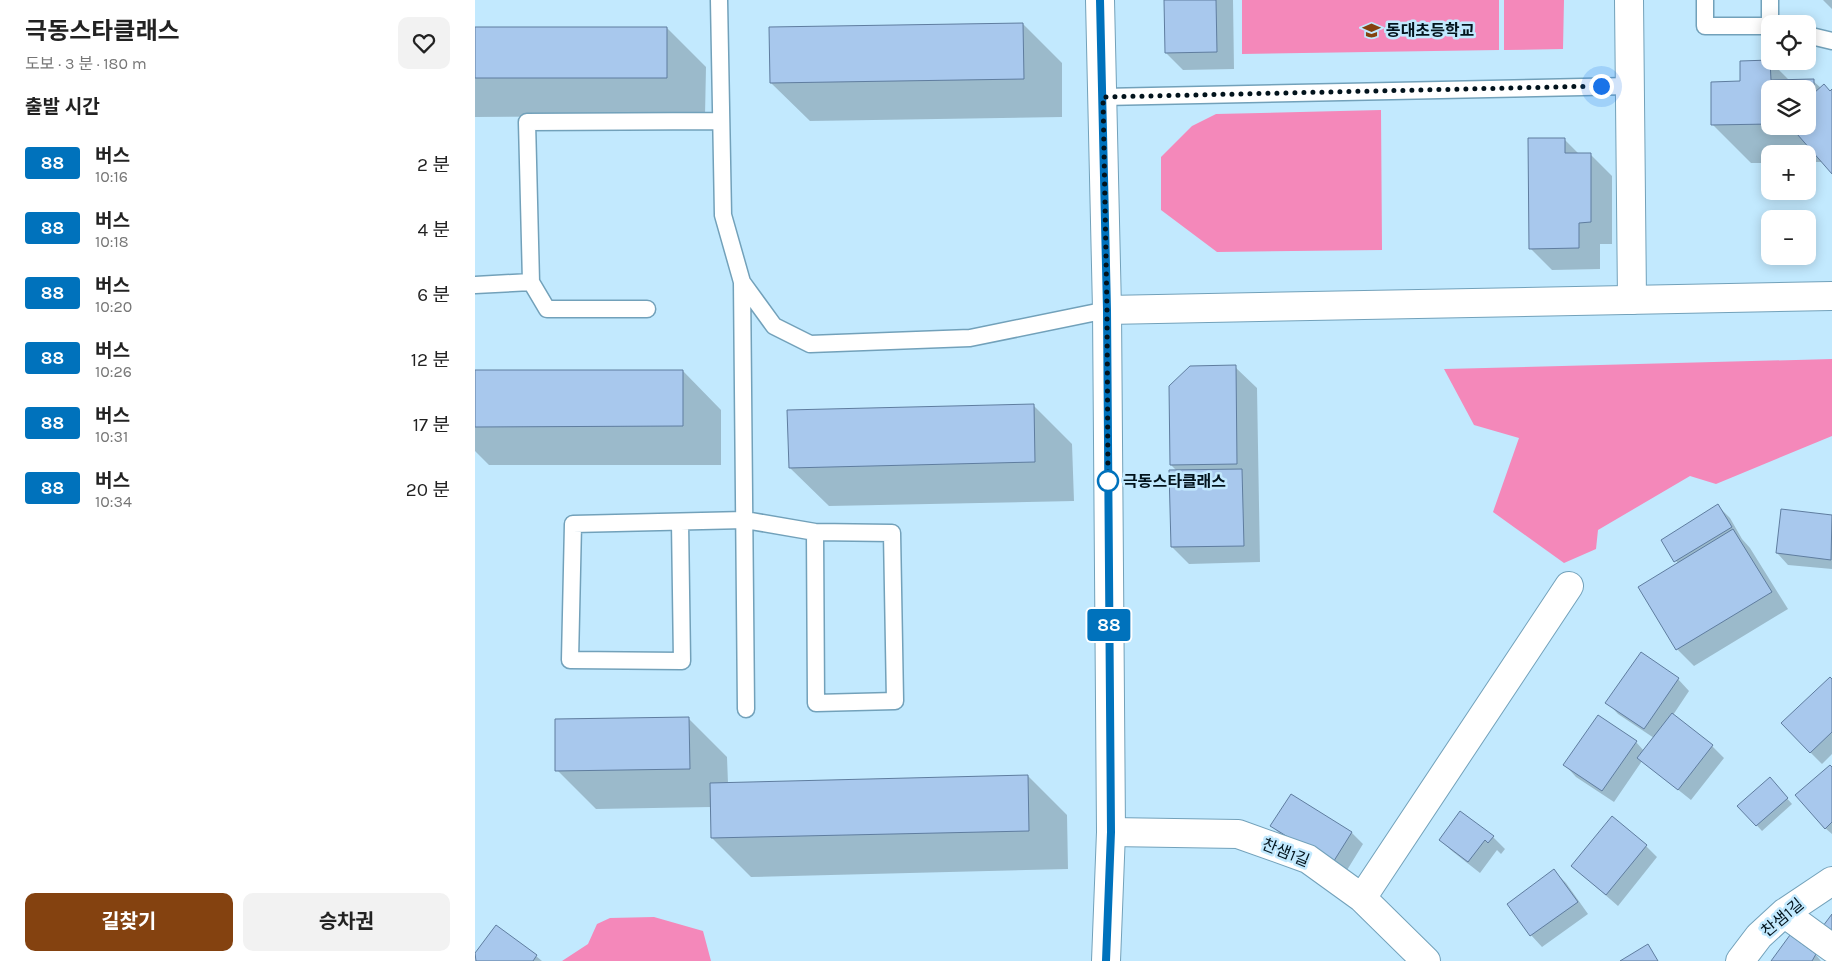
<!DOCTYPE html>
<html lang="ko">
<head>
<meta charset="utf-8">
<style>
	:root { --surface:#fff; --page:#f2f2f2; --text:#222; --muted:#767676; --accent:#844210 }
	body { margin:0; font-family:Karla,"Noto Sans KR",sans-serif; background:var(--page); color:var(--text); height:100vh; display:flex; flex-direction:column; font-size:19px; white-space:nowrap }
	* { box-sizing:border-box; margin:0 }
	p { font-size:16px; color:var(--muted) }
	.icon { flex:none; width:28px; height:28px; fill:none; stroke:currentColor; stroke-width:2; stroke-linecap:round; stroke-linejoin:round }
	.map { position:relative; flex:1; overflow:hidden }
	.drawer { display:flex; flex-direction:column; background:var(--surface); width:475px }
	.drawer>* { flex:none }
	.badge { padding:0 10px; border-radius:4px; font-size:18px; line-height:32px }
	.tools { position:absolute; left:1286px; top:15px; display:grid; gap:10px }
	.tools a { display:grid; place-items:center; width:55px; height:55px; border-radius:10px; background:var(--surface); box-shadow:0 2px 12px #0003; font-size:25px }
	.you { position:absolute; width:25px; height:25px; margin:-12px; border:4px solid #fff; border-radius:50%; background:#1a73e8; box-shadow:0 0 0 8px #1a73e833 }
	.map>.badge { position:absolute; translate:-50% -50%; box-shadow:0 0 0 2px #fff }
	h2 { padding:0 25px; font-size:19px; line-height:45px }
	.round { display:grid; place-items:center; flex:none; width:52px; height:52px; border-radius:10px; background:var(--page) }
	.summary { display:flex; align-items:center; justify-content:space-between; height:85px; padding:0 25px }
	h1 { font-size:24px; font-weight:700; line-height:38px }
	.primary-button { display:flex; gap:10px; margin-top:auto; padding:10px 25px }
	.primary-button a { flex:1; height:58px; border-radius:10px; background:var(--accent); color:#fff; font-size:20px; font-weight:700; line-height:58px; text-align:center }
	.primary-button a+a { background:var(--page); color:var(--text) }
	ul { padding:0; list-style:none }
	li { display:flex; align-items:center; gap:15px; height:65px; padding:0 25px }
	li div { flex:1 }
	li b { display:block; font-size:19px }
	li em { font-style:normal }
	li .badge { min-width:55px; font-weight:700; text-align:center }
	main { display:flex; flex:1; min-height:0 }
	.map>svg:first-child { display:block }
	.green { fill:#f488ba }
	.shadow { fill:#0003; fill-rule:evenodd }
	.building { fill:#a8c8ed; stroke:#5f7d9f }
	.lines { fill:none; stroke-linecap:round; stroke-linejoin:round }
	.service-casing { stroke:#72a1ba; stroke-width:19 }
	.minor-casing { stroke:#72a1ba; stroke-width:30 }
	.tertiary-casing { stroke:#72a1ba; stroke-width:30 }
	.service { stroke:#fff; stroke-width:16 }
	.minor { stroke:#fff; stroke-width:28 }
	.tertiary { stroke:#fff; stroke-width:28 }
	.line-casing { stroke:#fff; stroke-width:11 }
	.line { stroke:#0072bc; stroke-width:8 }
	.walk { stroke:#02131c; stroke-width:5; stroke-dasharray:0 9 }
	.stop-dot { fill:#fff; stroke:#0072bc; stroke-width:2.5 }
	.labels { text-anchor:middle; stroke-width:5; stroke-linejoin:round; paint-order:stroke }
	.poi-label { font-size:16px; font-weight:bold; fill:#02131c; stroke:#c2e9fe; text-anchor:start }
	.stop-label { font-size:16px; font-weight:bold; fill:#02131c; stroke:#c2e9fe; text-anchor:start }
	.street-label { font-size:16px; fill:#02131c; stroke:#c2e9fe }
</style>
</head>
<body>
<main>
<section class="drawer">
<div class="summary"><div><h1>극동스타클래스</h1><p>도보 · 3 분 · 180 m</p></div><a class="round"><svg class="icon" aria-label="heart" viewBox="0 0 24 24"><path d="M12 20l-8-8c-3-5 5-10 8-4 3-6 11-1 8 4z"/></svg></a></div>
<h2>출발 시간</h2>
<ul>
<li><span class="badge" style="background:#0072bc;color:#fff">88</span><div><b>버스</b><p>10:16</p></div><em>2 분</em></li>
<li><span class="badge" style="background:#0072bc;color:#fff">88</span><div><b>버스</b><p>10:18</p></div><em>4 분</em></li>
<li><span class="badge" style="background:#0072bc;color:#fff">88</span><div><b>버스</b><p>10:20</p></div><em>6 분</em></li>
<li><span class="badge" style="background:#0072bc;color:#fff">88</span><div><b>버스</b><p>10:26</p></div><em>12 분</em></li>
<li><span class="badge" style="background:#0072bc;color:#fff">88</span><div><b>버스</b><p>10:31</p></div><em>17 분</em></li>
<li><span class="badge" style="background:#0072bc;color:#fff">88</span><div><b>버스</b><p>10:34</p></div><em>20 분</em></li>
</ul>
<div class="primary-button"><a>길찾기</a><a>승차권</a></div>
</section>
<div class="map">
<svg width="1357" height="961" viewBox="0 0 1357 961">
	<rect width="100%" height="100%" fill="#c2e9fe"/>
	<path class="green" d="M 767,0 L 1024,0 L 1024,50 L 767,54 Z
		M 1029,0 L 1089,0 L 1088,49 L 1029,50 Z
		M 906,110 L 907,250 L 742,252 L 686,210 L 686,157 L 717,126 L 741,114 Z
		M 1357,359 L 1357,436 L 1241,484 L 1215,476 L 1123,530 L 1121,549 L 1089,563 L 1018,512 L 1044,438 L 999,425 L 969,369 Z
		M 179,917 L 228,931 L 236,961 L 87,961 L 113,944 L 122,924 L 135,918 Z"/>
	<path class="shadow" d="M 691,0 L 758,0 L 759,69 L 708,70 L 691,53 Z
		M 1348,0 L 1357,0 L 1357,9 Z
		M 548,24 L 587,63 L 587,117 L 335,121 L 296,83 Z
		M 0,28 L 192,28 L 231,67 L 230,116 L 0,117 Z
		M 1295,61 L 1315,81 L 1338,81 L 1346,88 L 1356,92 L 1357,91 L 1357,172 L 1348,162 L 1332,162 L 1332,154 L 1295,154 L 1295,163 L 1276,163 L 1237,124 L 1266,82 ZM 1295,89 L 1332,89 L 1332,126 L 1295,126 Z
		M 1089,139 L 1104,154 L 1115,154 L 1137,176 L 1137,244 L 1125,244 L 1125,269 L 1077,270 L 1055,248 Z
		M 760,367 L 782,388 L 785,562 L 714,564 L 697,547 L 703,472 L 696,465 Z
		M 208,371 L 246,410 L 246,465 L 14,465 L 0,451 L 0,372 Z
		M 558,405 L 597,444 L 599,501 L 354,506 L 315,468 Z
		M 1243,506 L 1255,518 L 1267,539 L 1275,548 L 1313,609 L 1219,666 L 1202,649 L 1165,588 L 1203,564 L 1188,540 Z
		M 1307,510 L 1357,516 L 1357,569 L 1313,565 L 1302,553 Z
		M 1203,679 L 1214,691 L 1198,715 L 1237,746 L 1249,758 L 1216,800 L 1167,761 L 1139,802 L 1101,777 L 1090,765 L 1161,742 L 1169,751 L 1179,738 L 1143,714 L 1132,702 Z
		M 1357,681 L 1357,754 L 1347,764 L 1335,752 Z
		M 213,718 L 252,757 L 253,783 L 553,776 L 592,815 L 593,869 L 276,877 L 237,838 L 236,807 L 121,809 L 82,770 Z
		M 1357,768 L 1357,834 L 1350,828 Z
		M 1300,785 L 1317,804 L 1287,831 L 1264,806 Z
		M 797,826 L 877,833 L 888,844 L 869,875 L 809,838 Z
		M 1018,837 L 1030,849 L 1026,854 L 1022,850 L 1005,873 L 977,851 L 965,840 Z
		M 1171,846 L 1182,857 L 1143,906 L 1097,866 Z
		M 1079,871 L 1091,883 L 1113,914 L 1067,947 L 1056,935 Z
		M 21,926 L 61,956 L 67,961 L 2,961 L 0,955 Z
		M 1315,937 L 1341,955 L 1346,961 L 1297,961 Z"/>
	<path class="building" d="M 689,0 L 741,0 L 742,52 L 690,53 Z
		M 548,23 L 549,79 L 295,83 L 294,27 Z
		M 0,27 L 192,27 L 192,78 L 0,78 Z
		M 1295,60 L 1296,80 L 1339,79 L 1339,93 L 1349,84 L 1355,91 L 1357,89 L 1357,174 L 1315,126 L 1332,126 L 1332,89 L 1295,89 L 1295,124 L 1236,125 L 1236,82 L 1265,81 L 1265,61 Z
		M 1053,138 L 1090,138 L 1090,153 L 1116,153 L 1116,222 L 1104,223 L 1104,248 L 1054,249 Z
		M 761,365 L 762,464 L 695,465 L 694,386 L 715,366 Z
		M 0,370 L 208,370 L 208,426 L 0,427 Z
		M 559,404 L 560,462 L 314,468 L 312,410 Z
		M 767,469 L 769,546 L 696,547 L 694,470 Z
		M 1243,504 L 1257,527 L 1199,562 L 1186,540 Z
		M 1306,509 L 1357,515 L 1356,560 L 1301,553 Z
		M 1258,529 L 1297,592 L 1201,650 L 1163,587 Z
		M 1166,652 L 1204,678 L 1169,729 L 1130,703 Z
		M 1355,677 L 1357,679 L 1357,732 L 1335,753 L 1306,723 Z
		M 1197,713 L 1238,745 L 1203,790 L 1162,758 Z
		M 1123,715 L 1162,741 L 1127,791 L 1088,765 Z
		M 214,717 L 215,769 L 80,771 L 80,719 Z
		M 1355,765 L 1357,767 L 1357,822 L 1350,829 L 1320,795 Z
		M 553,775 L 554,831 L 236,838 L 235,783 Z
		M 1295,777 L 1313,798 L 1281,826 L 1262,806 Z
		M 816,794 L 877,832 L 857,864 L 795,826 Z
		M 985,811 L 1019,836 L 1013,843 L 1010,840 L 993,862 L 964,840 Z
		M 1137,816 L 1172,845 L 1131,895 L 1096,866 Z
		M 1079,869 L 1103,902 L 1055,936 L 1032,904 Z
		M 1357,914 L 1357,932 L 1348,926 Z
		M 21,925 L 62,955 L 58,961 L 1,961 L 0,953 Z
		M 1315,935 L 1341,954 L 1337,961 L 1296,961 Z
		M 1173,944 L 1183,961 L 1145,961 Z"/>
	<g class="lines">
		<defs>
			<path id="service" d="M 244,0 L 248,215 L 267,282 L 299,326 L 335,344 L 495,338 L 632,310
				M 1230,0 L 1230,26 L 1295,26
				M 1295,24 L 1295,0
				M 1332,35 L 1357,41
				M 628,97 L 1155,86
				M 267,282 L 271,709
				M 0,285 L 56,282
				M 172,309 L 72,309 L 56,282 L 52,122 L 246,121
				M 205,522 L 207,661 L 95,660 L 98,524 L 270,520 L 340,532 L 417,533 L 420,701 L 341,703 L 340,532"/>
			<path id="minor" d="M 1154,0 L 1157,300
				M 636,832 L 763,834 L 833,859 L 887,898 L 951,961
				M 887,898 L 1094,586
				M 1309,913 L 1357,948
				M 1265,961 L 1284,936 L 1309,913 L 1357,881"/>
			<path id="tertiary" d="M 625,0 L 632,310 L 636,832 L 631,961
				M 632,310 L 1357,296"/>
		</defs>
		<use href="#service" class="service-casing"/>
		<use href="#minor" class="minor-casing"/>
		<use href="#tertiary" class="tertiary-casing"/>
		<use href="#service" class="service"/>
		<use href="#minor" class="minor"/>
		<use href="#tertiary" class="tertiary"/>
	</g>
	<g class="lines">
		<defs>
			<path id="line" d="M 625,0 L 632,310 L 636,832 L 631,961"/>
		</defs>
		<use href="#line" class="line-casing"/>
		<use href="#line" class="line"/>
		<path class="walk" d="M 633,481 L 632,310 L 628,97 L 1126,86"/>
	</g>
	<defs>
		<symbol id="school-bare" viewBox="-9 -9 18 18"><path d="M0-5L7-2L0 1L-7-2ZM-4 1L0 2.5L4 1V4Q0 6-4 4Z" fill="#844210" stroke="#c2e9fe" stroke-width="2.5" paint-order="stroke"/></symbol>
	</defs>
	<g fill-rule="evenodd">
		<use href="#school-bare" x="884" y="18" width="25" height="25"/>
	</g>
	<circle class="stop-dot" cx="633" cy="481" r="10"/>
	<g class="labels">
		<g class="poi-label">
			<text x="911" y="36">동대초등학교</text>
		</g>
		<g class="stop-label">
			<text x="648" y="487">극동스타클래스</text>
		</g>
		<g class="street-label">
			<text transform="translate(811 852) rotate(22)" y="6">찬샘1길</text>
			<text transform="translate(1307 917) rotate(-40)" y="6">찬샘1길</text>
		</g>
	</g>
</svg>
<div class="tools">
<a><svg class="icon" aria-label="locate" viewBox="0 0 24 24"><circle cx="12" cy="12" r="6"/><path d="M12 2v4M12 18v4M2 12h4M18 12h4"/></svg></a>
<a><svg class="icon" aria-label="layers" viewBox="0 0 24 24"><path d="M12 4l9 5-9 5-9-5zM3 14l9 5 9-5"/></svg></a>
<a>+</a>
<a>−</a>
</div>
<div class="you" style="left:1126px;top:86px"></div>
<b class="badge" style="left:634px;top:625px;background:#0072bc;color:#fff">88</b>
</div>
</main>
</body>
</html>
